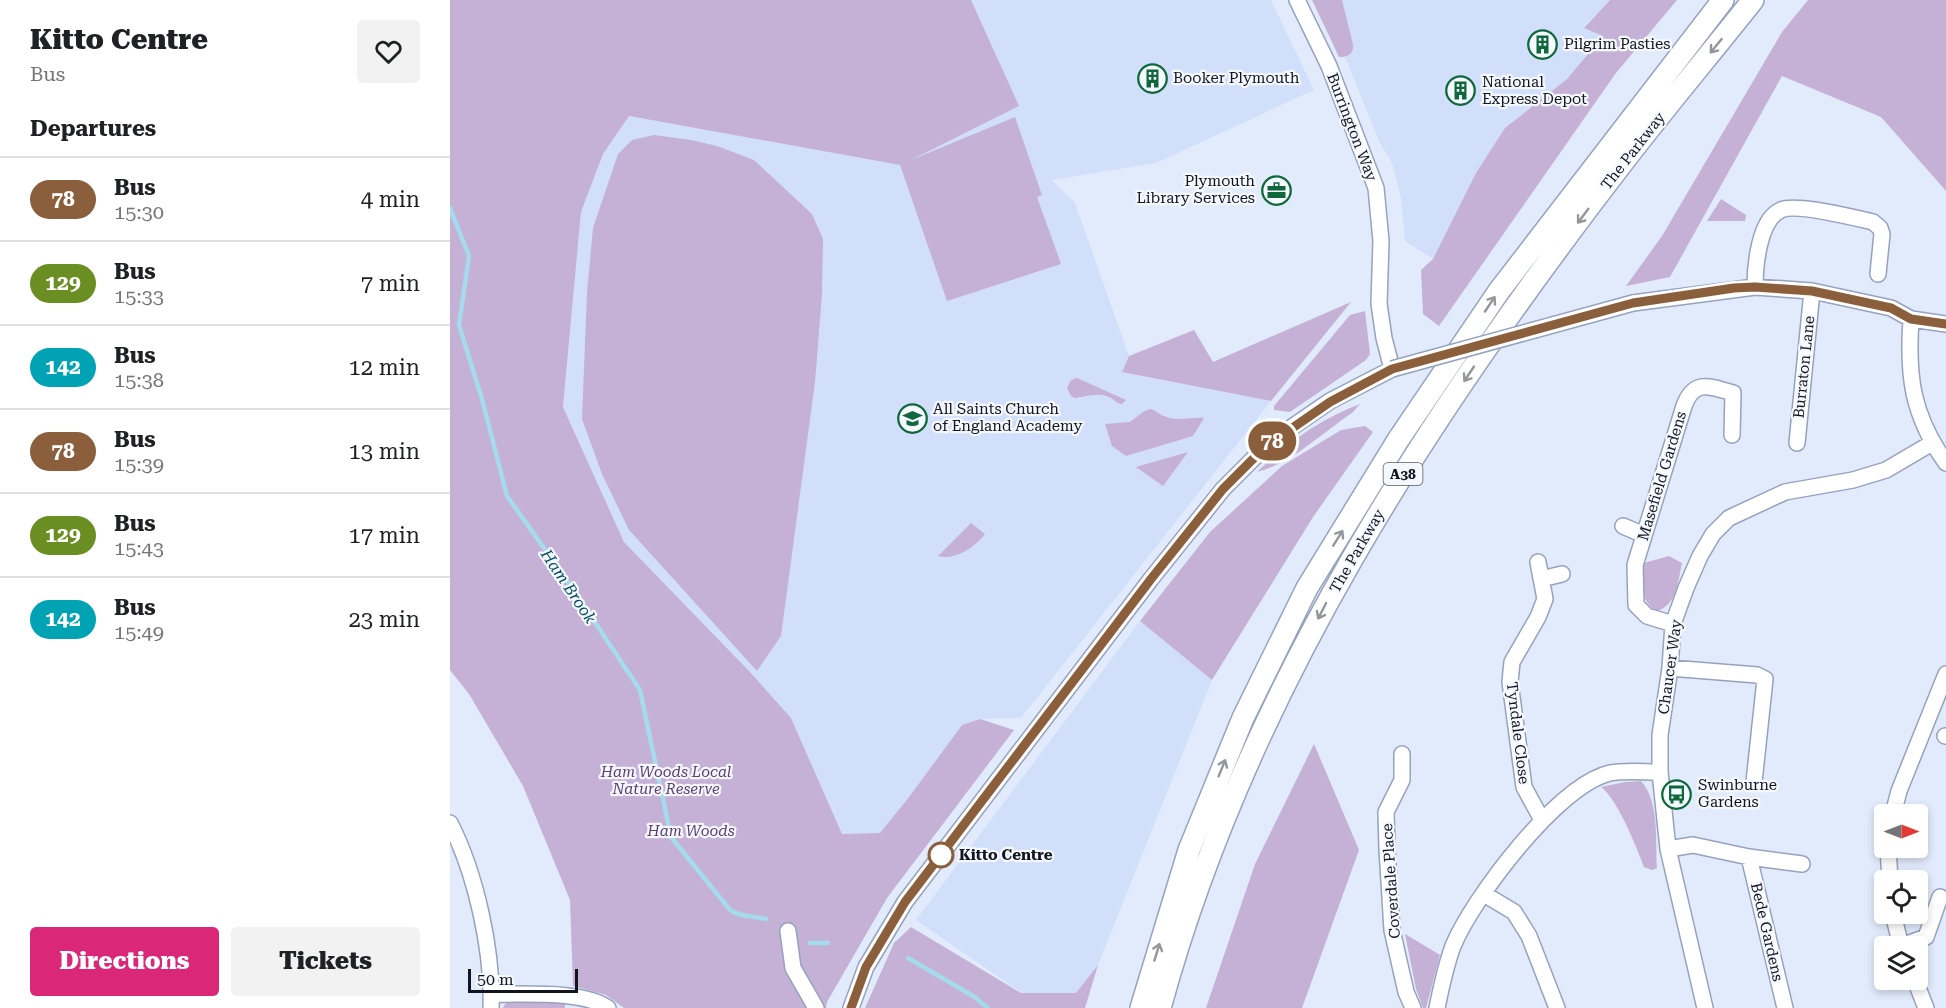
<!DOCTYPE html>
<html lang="en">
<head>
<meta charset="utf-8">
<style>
	:root { --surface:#fff; --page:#f2f2f2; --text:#202124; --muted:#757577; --line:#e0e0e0; --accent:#db2777 }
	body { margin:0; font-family:"Roboto Serif",serif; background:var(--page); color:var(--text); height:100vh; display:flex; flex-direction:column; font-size:22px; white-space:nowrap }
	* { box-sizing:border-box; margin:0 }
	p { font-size:20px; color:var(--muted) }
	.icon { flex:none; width:33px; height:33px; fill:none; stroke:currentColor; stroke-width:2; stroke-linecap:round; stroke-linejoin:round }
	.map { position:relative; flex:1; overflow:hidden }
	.panel { display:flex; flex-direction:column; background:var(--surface); width:450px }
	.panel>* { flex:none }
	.badge { padding:0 12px; border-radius:20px; font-size:21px; line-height:39px }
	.needle { width:39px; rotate:90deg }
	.tools { position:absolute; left:1424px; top:804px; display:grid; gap:12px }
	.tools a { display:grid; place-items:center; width:54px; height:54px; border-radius:6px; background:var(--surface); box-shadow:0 3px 9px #0003; font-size:30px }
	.scale { position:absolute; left:18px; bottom:15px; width:110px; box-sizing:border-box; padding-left:6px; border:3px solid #11151f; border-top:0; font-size:16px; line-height:21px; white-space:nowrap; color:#11151f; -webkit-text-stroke:4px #f5f8fe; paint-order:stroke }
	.map>.badge { position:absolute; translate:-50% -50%; box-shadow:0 0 0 3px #fff }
	h2 { padding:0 30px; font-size:22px; line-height:54px }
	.round { display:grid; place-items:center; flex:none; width:63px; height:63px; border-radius:6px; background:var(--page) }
	.overview { display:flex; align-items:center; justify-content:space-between; height:102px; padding:0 30px }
	h1 { font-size:28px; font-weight:800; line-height:45px }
	.button { display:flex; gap:12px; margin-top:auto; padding:12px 30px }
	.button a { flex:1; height:69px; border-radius:6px; background:var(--accent); color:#fff; font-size:24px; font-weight:800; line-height:69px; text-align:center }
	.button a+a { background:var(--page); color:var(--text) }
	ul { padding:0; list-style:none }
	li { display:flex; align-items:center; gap:18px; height:84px; padding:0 30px; border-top:2px solid var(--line) }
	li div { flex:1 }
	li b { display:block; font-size:22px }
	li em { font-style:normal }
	li .badge { min-width:66px; font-weight:700; text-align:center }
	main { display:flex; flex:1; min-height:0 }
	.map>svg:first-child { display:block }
	.built { fill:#d1dffb }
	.green { fill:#c5b1d6 }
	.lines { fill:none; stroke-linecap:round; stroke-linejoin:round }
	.stream { stroke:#a6daed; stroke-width:4.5 }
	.minor-casing { stroke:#96a2be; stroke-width:18 }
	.highway-casing { stroke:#96a2be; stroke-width:24 }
	.minor { stroke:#fff; stroke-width:15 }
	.highway { stroke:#fff; stroke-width:21 }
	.minor-bridge-casing { stroke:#96a2be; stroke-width:18; stroke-linecap:butt }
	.minor-bridge { stroke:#fff; stroke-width:15 }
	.oneway { stroke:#94969a }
	.line-casing { stroke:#fff; stroke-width:14 }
	.line { stroke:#8b5e3c; stroke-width:9 }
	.stop-dot { fill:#fff; stroke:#8b5e3c; stroke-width:3 }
	.labels { text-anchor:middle; stroke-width:4.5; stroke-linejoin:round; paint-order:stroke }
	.shield { fill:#f5f8fe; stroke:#555962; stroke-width:1.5 }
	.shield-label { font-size:14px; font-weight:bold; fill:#11151f }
	.poi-label { font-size:15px; fill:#11151f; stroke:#f5f8fe; text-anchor:start }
	.street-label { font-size:15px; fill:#11151f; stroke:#f5f8fe }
	.park-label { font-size:15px; font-style:italic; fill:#5c3e71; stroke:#f5f8fe }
	.stop-label { font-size:15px; font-weight:bold; fill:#11151f; stroke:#f5f8fe; text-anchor:start }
	.water-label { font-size:16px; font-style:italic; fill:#004c5f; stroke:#f5f8fe }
</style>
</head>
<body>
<main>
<section class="panel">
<div class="overview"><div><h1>Kitto Centre</h1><p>Bus</p></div><a class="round"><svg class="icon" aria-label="heart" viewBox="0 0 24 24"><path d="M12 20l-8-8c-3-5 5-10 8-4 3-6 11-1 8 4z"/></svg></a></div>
<h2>Departures</h2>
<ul>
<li><span class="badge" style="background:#8b5e3c;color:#fff">78</span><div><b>Bus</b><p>15:30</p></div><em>4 min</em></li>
<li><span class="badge" style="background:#6b8e23;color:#fff">129</span><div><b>Bus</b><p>15:33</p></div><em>7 min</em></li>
<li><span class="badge" style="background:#00a3b4;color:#fff">142</span><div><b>Bus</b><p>15:38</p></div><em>12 min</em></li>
<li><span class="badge" style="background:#8b5e3c;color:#fff">78</span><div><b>Bus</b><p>15:39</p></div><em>13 min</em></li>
<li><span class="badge" style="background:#6b8e23;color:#fff">129</span><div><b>Bus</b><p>15:43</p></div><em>17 min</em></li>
<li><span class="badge" style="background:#00a3b4;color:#fff">142</span><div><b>Bus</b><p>15:49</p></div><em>23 min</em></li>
</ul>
<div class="button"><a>Directions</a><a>Tickets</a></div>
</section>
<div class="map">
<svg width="1496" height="1008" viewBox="0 0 1496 1008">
	<rect width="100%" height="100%" fill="#e2ebfc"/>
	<path class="built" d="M 363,0 L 821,0 L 864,90 L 706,163 L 602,180 L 625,203 L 679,356 L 672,372 L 821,401 L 571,718 L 530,719 L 512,725 L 459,797 L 430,833 L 392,835 L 341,718 L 301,673 L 174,542 L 113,407 L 131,212 L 153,154 L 178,116 L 450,165 Z
		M 892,0 L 1160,0 L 1134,27 L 1153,36 L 1117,79 L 1055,128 L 1026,173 L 983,259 L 955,241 L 951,198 L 942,163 L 930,143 L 895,57 L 901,54 L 903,44 Z
		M 690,621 L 762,680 L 648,965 L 627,993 L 572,993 L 466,920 Z"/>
	<path class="green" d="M 0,0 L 521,0 L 569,106 L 461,160 L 565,117 L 592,195 L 587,197 L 611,264 L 497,301 L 450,165 L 179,116 L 153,154 L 131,212 L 113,407 L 174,542 L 301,673 L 341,718 L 392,834 L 430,833 L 459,797 L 512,725 L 530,719 L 564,730 L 437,898 L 377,1002 L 376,1008 L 174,1008 L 156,995 L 123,986 L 120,900 L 73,786 L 19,694 L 0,670 Z
		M 862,0 L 892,0 L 903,44 C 904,53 899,57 889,57 Z
		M 1160,0 L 1227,0 L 1166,73 L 989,326 L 973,314 L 971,270 L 983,259 L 1026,173 L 1055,128 L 1117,79 L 1153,36 L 1134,28 Z
		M 1358,0 L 1496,0 L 1496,191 L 1431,117 L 1332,76 L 1220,277 L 1176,286 L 1212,236 L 1332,32 Z
		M 204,135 L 241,140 L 267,146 L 304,160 L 362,214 L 373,239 L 372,294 L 365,382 L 331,636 L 307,671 L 179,530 L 152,474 L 132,419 L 137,292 L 143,228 L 168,154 L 182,140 Z
		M 1271,199 L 1296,215 L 1295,221 L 1257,221 Z
		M 901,302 L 821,401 L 672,372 L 679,356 L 744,330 L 763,362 Z
		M 915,311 L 920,354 L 916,360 L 840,412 L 824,410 L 824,406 L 900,315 Z
		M 627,378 L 676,400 L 672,404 C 666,403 665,400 659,397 C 648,392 636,397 625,398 L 621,396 L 617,388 L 621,380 Z
		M 910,404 L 902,413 C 872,433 842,463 807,472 C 836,443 871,419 910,404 Z
		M 700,409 C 706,410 708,414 714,416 C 728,422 740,417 754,418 L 743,436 L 676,456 L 662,446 L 655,424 L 680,422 L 693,412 Z
		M 915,426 L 923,432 L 863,517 L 762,680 L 690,621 L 760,532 L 832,466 L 891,430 Z
		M 738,452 L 713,486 L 686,467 Z
		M 521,523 L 535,534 C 525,547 505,561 488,556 Z
		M 1219,556 L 1232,563 C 1228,581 1227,605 1207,611 C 1189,602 1192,581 1194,563 Z
		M 864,744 L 909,850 L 852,1008 L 756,1008 L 805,864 Z
		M 1191,781 C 1210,802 1205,841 1207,868 L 1202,870 L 1194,867 C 1186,846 1168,800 1151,787 L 1175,782 Z
		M 461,927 L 571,993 L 626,993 L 648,965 L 635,1008 L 415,1008 L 444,943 Z
		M 955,934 L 990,955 L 976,1008 L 973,1008 L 966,989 Z
		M 61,1002 L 115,1003 L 115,1008 L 53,1008 L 55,1004 Z"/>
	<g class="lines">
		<path class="stream" d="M 0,208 L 19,256 L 9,325 L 32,399 L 57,496 L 116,579 L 190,690 L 221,837 L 280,910 C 289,917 304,916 316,919
			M 360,943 L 378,943
			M 458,958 L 523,996 L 538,1008"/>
		<defs>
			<path id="minor" d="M 1305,287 C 1305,266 1309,219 1331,210 C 1345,203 1406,218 1423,222 L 1430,228 L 1432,234 L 1428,274
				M 1183,303 L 1305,287 L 1362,291 L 1441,308 L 1461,319 L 1496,324
				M 1461,319 C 1457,376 1462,415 1496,463
				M 1347,443 L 1362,291
				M 1173,526 L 1194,535
				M 1088,562 L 1095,599 L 1088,617 L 1062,662 L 1060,682 L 1074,787 L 1092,820
				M 1091,579 L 1112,574
				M 1223,624 L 1197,616 L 1186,605 L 1185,565 L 1234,406 C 1244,379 1259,386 1283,393 L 1282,435
				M 1220,668 L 1307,675 L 1315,679 L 1304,782
				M 1495,736 L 1496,736
				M 952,754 L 952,780 L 936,812 L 937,849 L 942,930 L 956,992 L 963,1008
				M 1443,814 L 1449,791 L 1496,674
				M 0,823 C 26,874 43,951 41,1008
				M 1438,848 L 1440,880
				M 1218,849 L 1243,845 L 1299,857 L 1352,864
				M 1299,857 L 1335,1008
				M 1034,894 L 1064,912 L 1079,936 L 1107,1008
				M 1443,914 L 1451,946
				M 338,931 L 343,968 L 366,1008
				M 1451,946 L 1476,937 L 1490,897
				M 1465,980 L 1476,1008
				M 42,994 C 73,995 133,990 158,1008
				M 401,1008 L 416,967 L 455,902 L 701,579 L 773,489 L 815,447 L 832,434 L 880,401 L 942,369 L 934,338 L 929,304 L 931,241 L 926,188 L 879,66 L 847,0
				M 987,1008 C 991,988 996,965 1003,946 C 1023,898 1108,785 1160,773 C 1175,770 1194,772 1210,772
				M 1255,1008 L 1218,849 L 1210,772 L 1210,735 L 1220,668 L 1223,624 L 1236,588 L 1250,556 L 1263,534 L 1279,518 L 1335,492 L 1403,480 L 1436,470 L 1482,443"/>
			<path id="highway" d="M 691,1008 L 739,850 L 793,718 L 857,588 L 948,440 L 1049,291 L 1273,0
				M 710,1008 C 796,692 979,413 1177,157 C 1218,104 1261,53 1303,0"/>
		</defs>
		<use href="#minor" class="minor-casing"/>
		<use href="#highway" class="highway-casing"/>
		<use href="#minor" class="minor"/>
		<use href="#highway" class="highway"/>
		<defs>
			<path id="minor-bridge" d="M 942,369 L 1183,303"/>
		</defs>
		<use href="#minor-bridge" class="minor-bridge-casing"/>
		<use href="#minor-bridge" class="minor-bridge"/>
	</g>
	<defs><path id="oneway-shaft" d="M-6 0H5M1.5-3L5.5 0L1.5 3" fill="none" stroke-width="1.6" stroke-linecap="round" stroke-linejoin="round" transform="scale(1.5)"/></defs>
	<g class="oneway">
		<use href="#oneway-shaft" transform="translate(1266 46) rotate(129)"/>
		<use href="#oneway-shaft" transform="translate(1133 216) rotate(127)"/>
		<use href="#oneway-shaft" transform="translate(1040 304) rotate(-56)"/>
		<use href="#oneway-shaft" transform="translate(1019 374) rotate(124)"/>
		<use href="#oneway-shaft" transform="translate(888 538) rotate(-58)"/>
		<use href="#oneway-shaft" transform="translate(872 611) rotate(117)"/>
		<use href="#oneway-shaft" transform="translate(772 768) rotate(-68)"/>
		<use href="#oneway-shaft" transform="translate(707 952) rotate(-73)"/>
	</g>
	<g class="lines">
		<defs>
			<path id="line" d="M 401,1008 L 416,967 L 455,902 L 701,579 L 773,489 L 815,447 L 880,402 L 942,369 L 1183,303 L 1284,288 L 1305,287 L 1362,291 L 1441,308 L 1461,319 L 1496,324"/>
		</defs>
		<use href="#line" class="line-casing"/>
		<use href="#line" class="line"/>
	</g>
	<defs>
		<symbol id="building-ring" viewBox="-11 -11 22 22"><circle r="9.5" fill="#f5f8fe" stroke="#0f683b" stroke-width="1.5"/><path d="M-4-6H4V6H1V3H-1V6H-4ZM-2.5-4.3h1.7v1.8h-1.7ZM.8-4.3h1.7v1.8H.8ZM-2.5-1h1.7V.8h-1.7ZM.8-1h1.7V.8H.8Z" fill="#0f683b"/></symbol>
		<symbol id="office-ring" viewBox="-11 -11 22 22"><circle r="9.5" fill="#f5f8fe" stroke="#0f683b" stroke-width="1.5"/><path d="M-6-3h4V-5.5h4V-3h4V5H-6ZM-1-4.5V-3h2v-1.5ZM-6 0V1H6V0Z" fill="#0f683b"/></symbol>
		<symbol id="school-ring" viewBox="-11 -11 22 22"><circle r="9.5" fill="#f5f8fe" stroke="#0f683b" stroke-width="1.5"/><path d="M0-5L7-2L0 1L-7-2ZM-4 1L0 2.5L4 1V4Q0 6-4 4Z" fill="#0f683b"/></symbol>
		<symbol id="bus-ring" viewBox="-11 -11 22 22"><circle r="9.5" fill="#f5f8fe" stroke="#0f683b" stroke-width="1.5"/><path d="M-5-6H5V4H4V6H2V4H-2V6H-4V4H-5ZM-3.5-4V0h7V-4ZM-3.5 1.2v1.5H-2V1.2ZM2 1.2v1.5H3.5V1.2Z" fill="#0f683b"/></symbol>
	</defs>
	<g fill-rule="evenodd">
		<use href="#building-ring" x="1076" y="28" width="33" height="33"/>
		<use href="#building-ring" x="686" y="62" width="33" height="33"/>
		<use href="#building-ring" x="994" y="74" width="33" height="33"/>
		<use href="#office-ring" x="810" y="174" width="33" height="33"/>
		<use href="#school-ring" x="446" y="402" width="33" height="33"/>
		<use href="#bus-ring" x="1210" y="778" width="33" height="33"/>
	</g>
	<circle class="stop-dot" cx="491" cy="855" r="12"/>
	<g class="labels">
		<rect class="shield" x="933.5" y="463" width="39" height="22" rx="4.5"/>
		<g class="shield-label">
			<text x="953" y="479">A38</text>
		</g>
		<g class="poi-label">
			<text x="1114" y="49">Pilgrim Pasties</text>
			<text x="723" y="83">Booker Plymouth</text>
			<text x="1032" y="87">National<tspan x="1032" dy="17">Express Depot</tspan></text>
			<text x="805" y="186" text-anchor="end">Plymouth<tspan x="805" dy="17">Library Services</tspan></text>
			<text x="483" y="414">All Saints Church<tspan x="483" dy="17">of England Academy</tspan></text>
			<text x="1248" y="790">Swinburne<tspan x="1248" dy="17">Gardens</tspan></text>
		</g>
		<g class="street-label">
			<text transform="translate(902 127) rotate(69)" y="5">Burrington Way</text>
			<text transform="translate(1183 151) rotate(-52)" y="5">The Parkway</text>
			<text transform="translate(1354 367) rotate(-84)" y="5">Burraton Lane</text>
			<text transform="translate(1212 476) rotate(-73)" y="5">Masefield Gardens</text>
			<text transform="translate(907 551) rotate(-60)" y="5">The Parkway</text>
			<text transform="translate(1220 667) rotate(-82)" y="5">Chaucer Way</text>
			<text transform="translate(1068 733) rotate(83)" y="5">Tyndale Close</text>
			<text transform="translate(941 881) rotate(-94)" y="5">Coverdale Place</text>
			<text transform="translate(1317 932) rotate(77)" y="5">Bede Gardens</text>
		</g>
		<g class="park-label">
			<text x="216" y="777">Ham Woods Local<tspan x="216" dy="17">Nature Reserve</tspan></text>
			<text x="241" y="836">Ham Woods</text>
		</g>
		<g class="stop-label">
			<text x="509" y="860">Kitto Centre</text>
		</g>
		<g class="water-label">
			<text transform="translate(119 586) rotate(56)" y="6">Ham Brook</text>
		</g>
	</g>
</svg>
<div class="tools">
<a><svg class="needle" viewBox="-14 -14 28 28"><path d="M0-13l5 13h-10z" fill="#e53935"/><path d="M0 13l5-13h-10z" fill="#757577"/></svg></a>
<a><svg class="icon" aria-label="locate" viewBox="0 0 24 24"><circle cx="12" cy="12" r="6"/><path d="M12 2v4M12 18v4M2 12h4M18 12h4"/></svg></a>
<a><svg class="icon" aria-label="layers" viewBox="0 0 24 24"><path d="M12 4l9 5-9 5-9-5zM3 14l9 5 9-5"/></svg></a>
</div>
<div class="scale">50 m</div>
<b class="badge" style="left:822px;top:441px;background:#8b5e3c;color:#fff">78</b>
</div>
</main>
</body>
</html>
